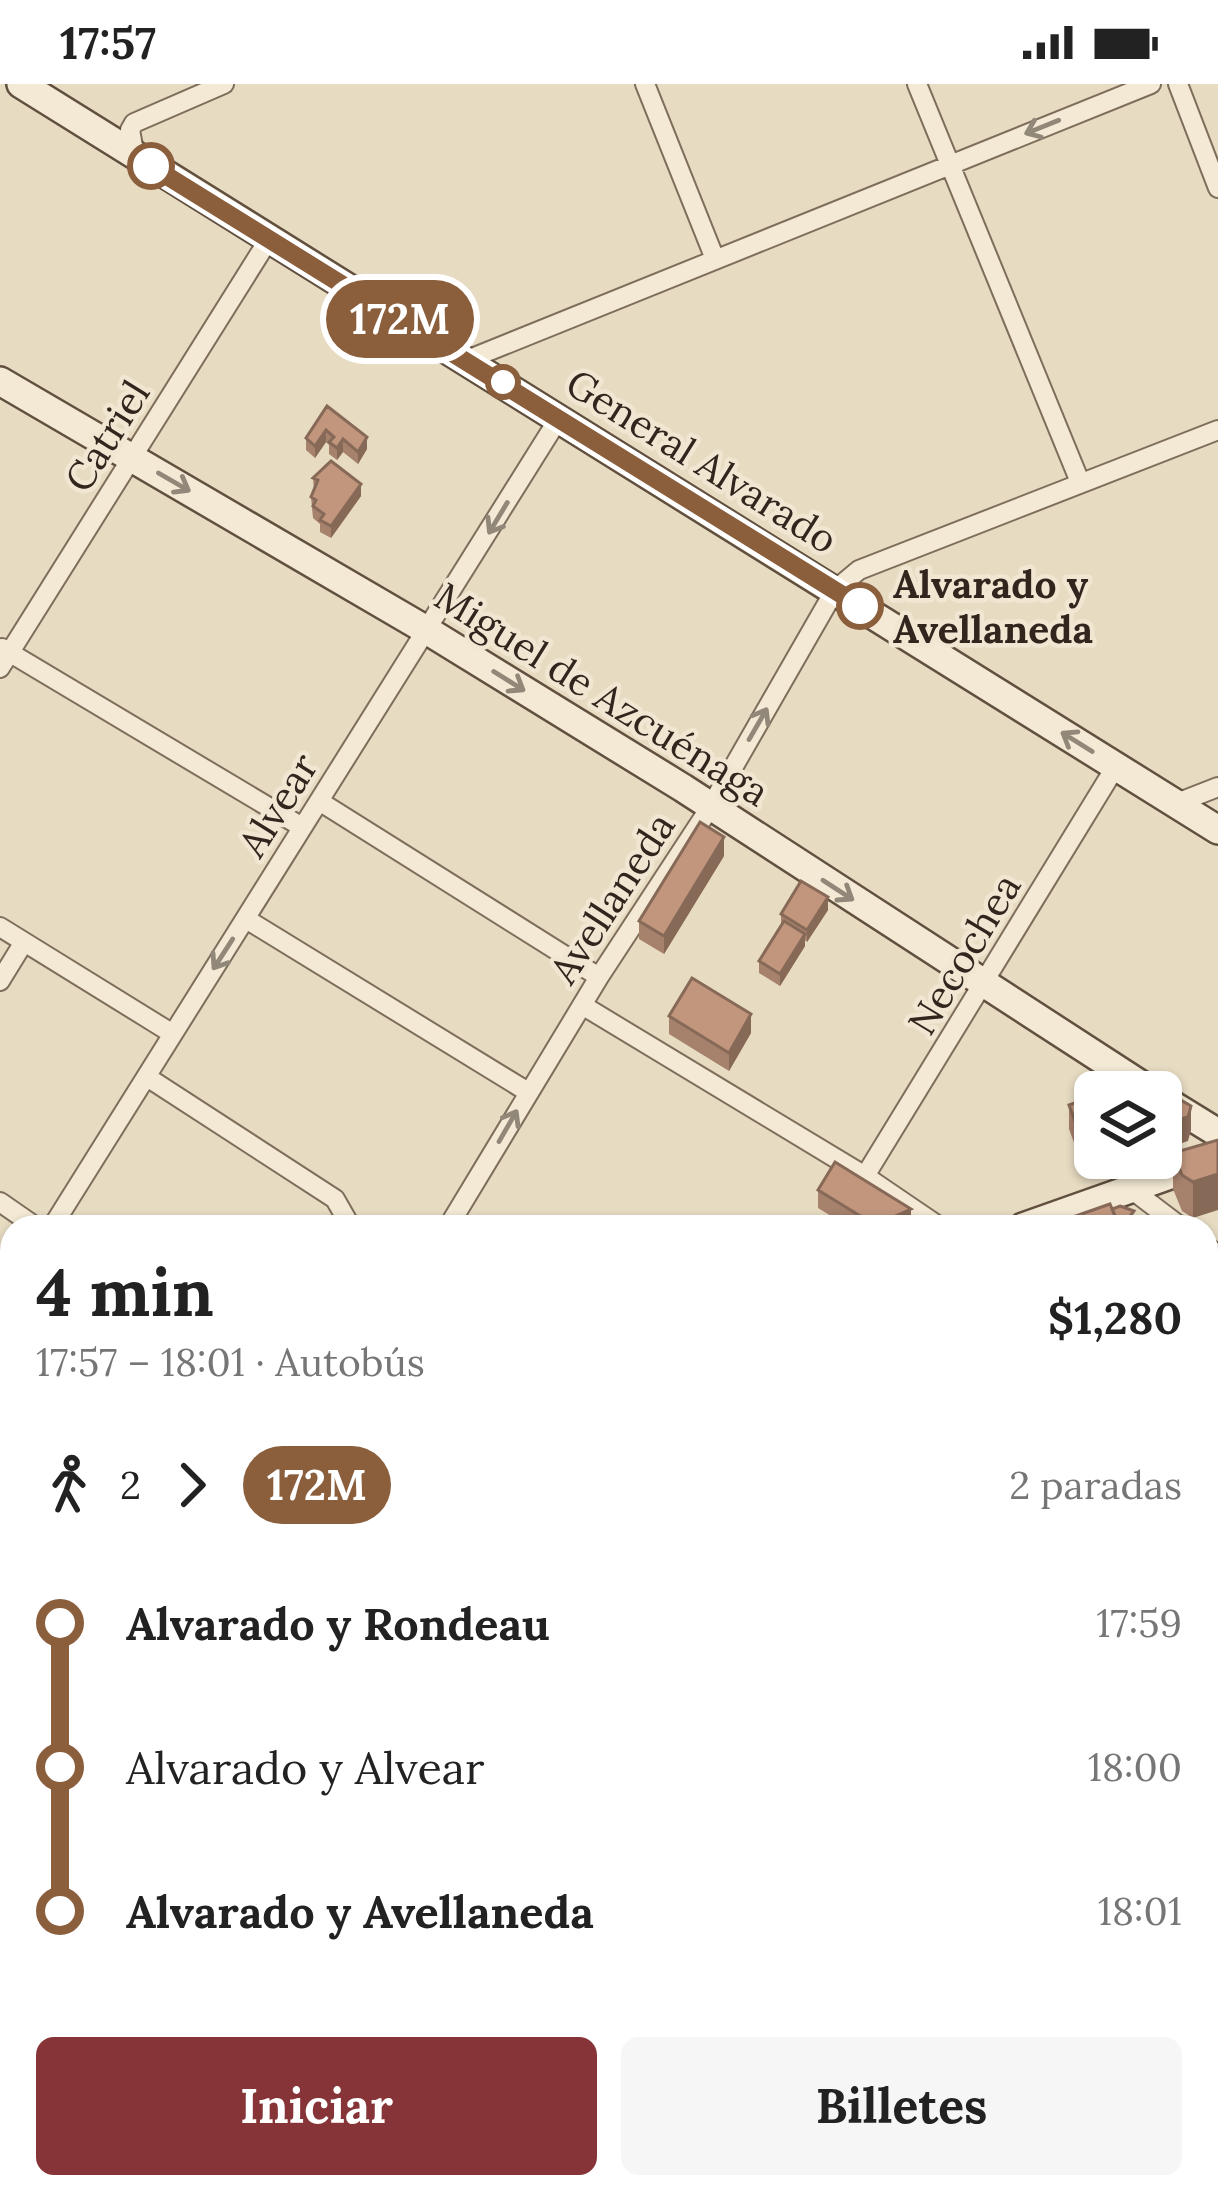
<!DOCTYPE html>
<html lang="es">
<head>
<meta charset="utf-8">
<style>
	:root { --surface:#fff; --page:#f6f6f6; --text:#222; --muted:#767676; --accent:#863438 }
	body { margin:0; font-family:Lora,serif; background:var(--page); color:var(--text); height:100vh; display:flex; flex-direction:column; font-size:45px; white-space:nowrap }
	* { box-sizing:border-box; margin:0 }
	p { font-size:39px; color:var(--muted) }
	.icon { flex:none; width:66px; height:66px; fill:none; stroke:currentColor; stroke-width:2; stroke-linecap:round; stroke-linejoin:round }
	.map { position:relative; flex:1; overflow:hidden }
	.side { position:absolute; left:0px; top:1131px; width:1218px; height:984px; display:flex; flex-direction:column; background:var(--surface); border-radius:36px 36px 0 0; box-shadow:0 3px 9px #0004 }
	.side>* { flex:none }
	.badge { padding:0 24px; border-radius:39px; font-size:42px; line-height:78px }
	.fabs { position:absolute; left:1074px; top:987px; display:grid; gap:24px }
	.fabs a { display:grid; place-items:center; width:108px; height:108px; border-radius:18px; background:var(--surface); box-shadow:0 3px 9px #0004; font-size:60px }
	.map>.badge { position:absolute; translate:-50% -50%; box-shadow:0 0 0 6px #fff }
	.legs { display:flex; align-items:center; gap:18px; height:132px; padding:0 36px; font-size:39px }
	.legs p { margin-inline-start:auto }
	.overview { display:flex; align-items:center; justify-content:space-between; height:204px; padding:0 36px }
	h1 { font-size:66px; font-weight:800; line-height:90px }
	.cta { display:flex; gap:24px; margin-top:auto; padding:24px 36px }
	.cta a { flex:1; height:138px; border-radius:18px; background:var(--accent); color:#fff; font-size:48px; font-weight:800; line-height:138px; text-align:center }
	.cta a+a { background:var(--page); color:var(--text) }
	ul { padding:0 36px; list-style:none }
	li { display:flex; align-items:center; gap:42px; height:144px; font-size:45px }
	li i { display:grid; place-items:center; width:18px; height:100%; margin:0 15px; background:currentColor }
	li i::after { content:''; width:30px; height:30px; margin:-15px; border:9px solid; border-radius:50%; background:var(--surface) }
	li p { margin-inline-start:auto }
	li:first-child i { background:linear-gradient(#0000 50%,currentColor 0) }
	li:last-child i { background:linear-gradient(currentColor 50%,#0000 0) }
	.status { display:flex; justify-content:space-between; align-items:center; height:84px; padding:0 60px; background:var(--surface); direction:ltr }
	.status svg { height:33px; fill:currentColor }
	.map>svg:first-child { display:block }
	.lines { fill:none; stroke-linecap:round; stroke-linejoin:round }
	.street-casing { stroke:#7f6d5c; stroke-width:22 }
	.secondary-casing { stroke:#614f3f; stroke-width:32 }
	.street { stroke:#f3e9d4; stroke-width:18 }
	.secondary { stroke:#f3e9d4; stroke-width:27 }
	.wall { fill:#a6816c }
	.shaded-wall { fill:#876958 }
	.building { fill:#c1967d; stroke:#876958; stroke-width:3 }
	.oneway { stroke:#928879 }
	.line-1-casing { stroke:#fff; stroke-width:27 }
	.line-1 { stroke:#8b5e3c; stroke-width:18 }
	.stop-1-dot { fill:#fff; stroke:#8b5e3c; stroke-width:6 }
	.labels { text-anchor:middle; stroke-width:9; stroke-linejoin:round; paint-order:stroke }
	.street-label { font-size:39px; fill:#31261e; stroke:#f0e6d1 }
	.stop-label { font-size:39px; font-weight:bold; fill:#31261e; stroke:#f0e6d1; text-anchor:start }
</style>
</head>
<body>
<div class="status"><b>17:57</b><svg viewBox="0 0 49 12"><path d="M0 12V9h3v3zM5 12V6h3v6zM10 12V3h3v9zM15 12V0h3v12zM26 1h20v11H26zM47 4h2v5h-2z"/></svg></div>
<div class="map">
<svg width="1218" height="2115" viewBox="0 0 1218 2115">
	<rect width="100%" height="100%" fill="#e7dbc2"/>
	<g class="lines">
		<defs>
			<path id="street" d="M 645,0 L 715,175
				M 917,0 L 1080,398
				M 1178,0 L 1218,104
				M 135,73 L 130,46 L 134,39 L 224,0
				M 467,276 L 1151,0
				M 2,564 L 302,743
				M 0,584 L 269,155
				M 319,717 L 599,893
				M 1177,719 L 1218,703
				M 246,835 L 528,1008
				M 0,843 L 173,950
				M 0,897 L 24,858
				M 582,921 L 865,1092 L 940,1143
				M 147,993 L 335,1115 L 351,1143
				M 865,1092 L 1116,682
				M 1131,1105 L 1181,1143
				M 0,1118 L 36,1143
				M 52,1143 L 559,334
				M 448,1143 L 599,893 L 711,722 L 835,506 L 859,486 L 1218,346
				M 1206,1162 L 1218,1171
				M 0,1226 L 12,1206
				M 1206,1373 L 1218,1356
				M 1206,1592 L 1218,1600
				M 0,1768 L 12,1777
				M 1206,1813 L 1218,1822
				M 0,1904 L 12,1887
				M 1206,1984 L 1218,1965
				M 0,2062 L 12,2071
				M 55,2103 L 71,2115
				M 453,2103 L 469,2115
				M 670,2103 L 686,2115
				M 1107,2103 L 1124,2115
				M 250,2115 L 259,2103"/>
			<path id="secondary" d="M 21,0 L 1218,746
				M 0,297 L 428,547 L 683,704 L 1152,1008
				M 1161,1014 L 1218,1049
				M 1023,1143 L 1218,1074
				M 0,1496 L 12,1491"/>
		</defs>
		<use href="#street" class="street-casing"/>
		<use href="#secondary" class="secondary-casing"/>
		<use href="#street" class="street"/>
		<use href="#secondary" class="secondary"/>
	</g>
	<path class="wall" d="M 327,322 L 367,365 L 358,380 L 343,368 L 337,376 L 329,370 L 329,361 L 326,358 L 315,374 L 306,366 L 306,354 Z
		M 313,394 L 361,412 L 331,454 L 320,448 L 320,440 L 313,434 L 311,413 L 314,407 Z
		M 724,772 L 664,870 L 639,855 L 639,837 Z
		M 828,826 L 807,858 L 805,856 L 805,862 L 780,902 L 759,889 L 759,877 L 781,841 L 781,830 Z
		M 669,932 L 751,949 L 729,987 L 669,950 Z
		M 1069,1021 L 1112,1074 L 1112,1085 L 1087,1094 L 1069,1045 Z
		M 1218,1056 L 1193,1134 L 1182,1127 L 1173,1105 L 1173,1069 Z
		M 818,1106 L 911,1143 L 849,1143 L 818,1124 Z
		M 1112,1125 L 1134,1133 L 1127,1143 L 1073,1143 L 1073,1133 Z
		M 12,1503 L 12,1562 L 6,1569 L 0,1552 L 0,1507 Z"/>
	<path class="shaded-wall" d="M 326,346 L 326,358 L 315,374 L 315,362 Z
		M 367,353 L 367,365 L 358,380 L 358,368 Z
		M 343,355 L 343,368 L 337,376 L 337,364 Z
		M 361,400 L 361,412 L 331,454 L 331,442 Z
		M 724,753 L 724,772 L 664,870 L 664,852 Z
		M 828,813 L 828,826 L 807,858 L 807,846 Z
		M 805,850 L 805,862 L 780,902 L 780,890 Z
		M 751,930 L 751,949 L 729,987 L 729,969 Z
		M 1191,1022 L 1191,1046 L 1188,1057 L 1161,1066 L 1161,1041 Z
		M 1095,1067 L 1095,1074 L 1112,1074 L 1112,1085 L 1087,1094 L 1087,1070 Z
		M 1218,1090 L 1218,1126 L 1193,1134 L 1193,1098 Z
		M 911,1125 L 911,1143 L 875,1143 L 875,1141 Z
		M 12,1549 L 12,1562 L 6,1569 L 6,1556 Z"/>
	<path class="building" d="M 327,322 L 367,353 L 358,368 L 343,355 L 337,364 L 329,358 L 334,353 L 326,346 L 315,362 L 306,354 Z
		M 331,377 L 361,400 L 331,442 L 320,436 L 324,430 L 313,422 L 316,416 L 311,413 L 318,396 L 313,394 Z
		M 700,738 L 724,753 L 664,852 L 639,837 Z
		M 801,797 L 828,813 L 807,846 L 781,830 Z
		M 784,837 L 805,850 L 780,890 L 759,877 Z
		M 692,894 L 751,930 L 729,969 L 669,932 Z
		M 1148,997 L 1191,1022 L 1188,1033 L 1161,1041 L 1161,1008 L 1141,1008 Z
		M 1095,1012 L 1095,1067 L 1087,1070 L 1069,1021 Z
		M 1218,1056 L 1218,1090 L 1193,1098 L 1182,1091 L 1173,1069 Z
		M 835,1078 L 911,1125 L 875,1141 L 818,1106 Z
		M 1110,1120 L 1119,1141 L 1117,1143 L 1088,1143 L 1073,1133 Z
		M 1120,1122 L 1134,1127 L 1122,1143 L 1119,1143 L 1112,1125 Z
		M 12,1503 L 12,1549 L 6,1556 L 0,1540 L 0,1507 Z"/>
	<defs><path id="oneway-shaft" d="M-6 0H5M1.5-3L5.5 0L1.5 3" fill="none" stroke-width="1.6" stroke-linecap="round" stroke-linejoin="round" transform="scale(3)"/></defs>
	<g class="oneway">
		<use href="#oneway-shaft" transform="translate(1042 43) rotate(158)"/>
		<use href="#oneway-shaft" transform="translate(174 398) rotate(30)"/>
		<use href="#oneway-shaft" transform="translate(498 434) rotate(121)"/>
		<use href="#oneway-shaft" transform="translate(509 597) rotate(32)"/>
		<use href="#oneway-shaft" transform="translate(758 640) rotate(-60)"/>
		<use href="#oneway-shaft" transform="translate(1077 658) rotate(-148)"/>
		<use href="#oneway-shaft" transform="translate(838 806) rotate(33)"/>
		<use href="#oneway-shaft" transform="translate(223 870) rotate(123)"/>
		<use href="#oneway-shaft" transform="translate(508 1042) rotate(-60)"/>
	</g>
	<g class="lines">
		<defs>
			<path id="line-1" d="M 151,82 L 860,522"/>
		</defs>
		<use href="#line-1" class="line-1-casing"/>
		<use href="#line-1" class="line-1"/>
	</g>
	<g class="stop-1-dot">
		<circle cx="151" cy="82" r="21"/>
		<circle cx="503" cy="298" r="15"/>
		<circle cx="860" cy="522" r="21"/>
	</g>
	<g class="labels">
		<g class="street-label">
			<text transform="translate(107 352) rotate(-58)" y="14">Catriel</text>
			<text transform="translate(702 377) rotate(32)" y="14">General Alvarado</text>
			<text transform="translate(602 610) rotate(32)" y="14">Miguel de Azcuénaga</text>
			<text transform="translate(278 721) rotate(-58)" y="14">Alvear</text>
			<text transform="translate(612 814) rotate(-57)" y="14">Avellaneda</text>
			<text transform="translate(964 870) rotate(-59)" y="14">Necochea</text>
		</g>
		<g class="stop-label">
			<text x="893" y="514">Alvarado y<tspan x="893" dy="45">Avellaneda</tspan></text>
		</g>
	</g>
</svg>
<div class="fabs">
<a><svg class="icon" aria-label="layers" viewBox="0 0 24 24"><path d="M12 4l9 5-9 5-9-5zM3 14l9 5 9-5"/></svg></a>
</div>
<b class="badge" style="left:400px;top:235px;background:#8b5e3c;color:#fff">172M</b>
<section class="side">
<div class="overview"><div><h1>4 min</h1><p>17:57 – 18:01 · Autobús</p></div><b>$1,280</b></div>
<div class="legs"><svg class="icon" aria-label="walk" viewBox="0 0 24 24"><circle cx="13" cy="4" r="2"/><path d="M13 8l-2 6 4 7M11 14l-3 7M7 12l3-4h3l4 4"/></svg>2<svg class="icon" aria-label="forward" viewBox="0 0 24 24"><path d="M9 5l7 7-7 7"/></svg><b class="badge" style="background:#8b5e3c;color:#fff">172M</b><p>2 paradas</p></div>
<ul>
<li><i style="color:#8b5e3c"></i><b>Alvarado y Rondeau</b><p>17:59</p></li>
<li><i style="color:#8b5e3c"></i><span>Alvarado y Alvear</span><p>18:00</p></li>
<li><i style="color:#8b5e3c"></i><b>Alvarado y Avellaneda</b><p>18:01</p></li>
</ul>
<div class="cta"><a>Iniciar</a><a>Billetes</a></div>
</section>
</div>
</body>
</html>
